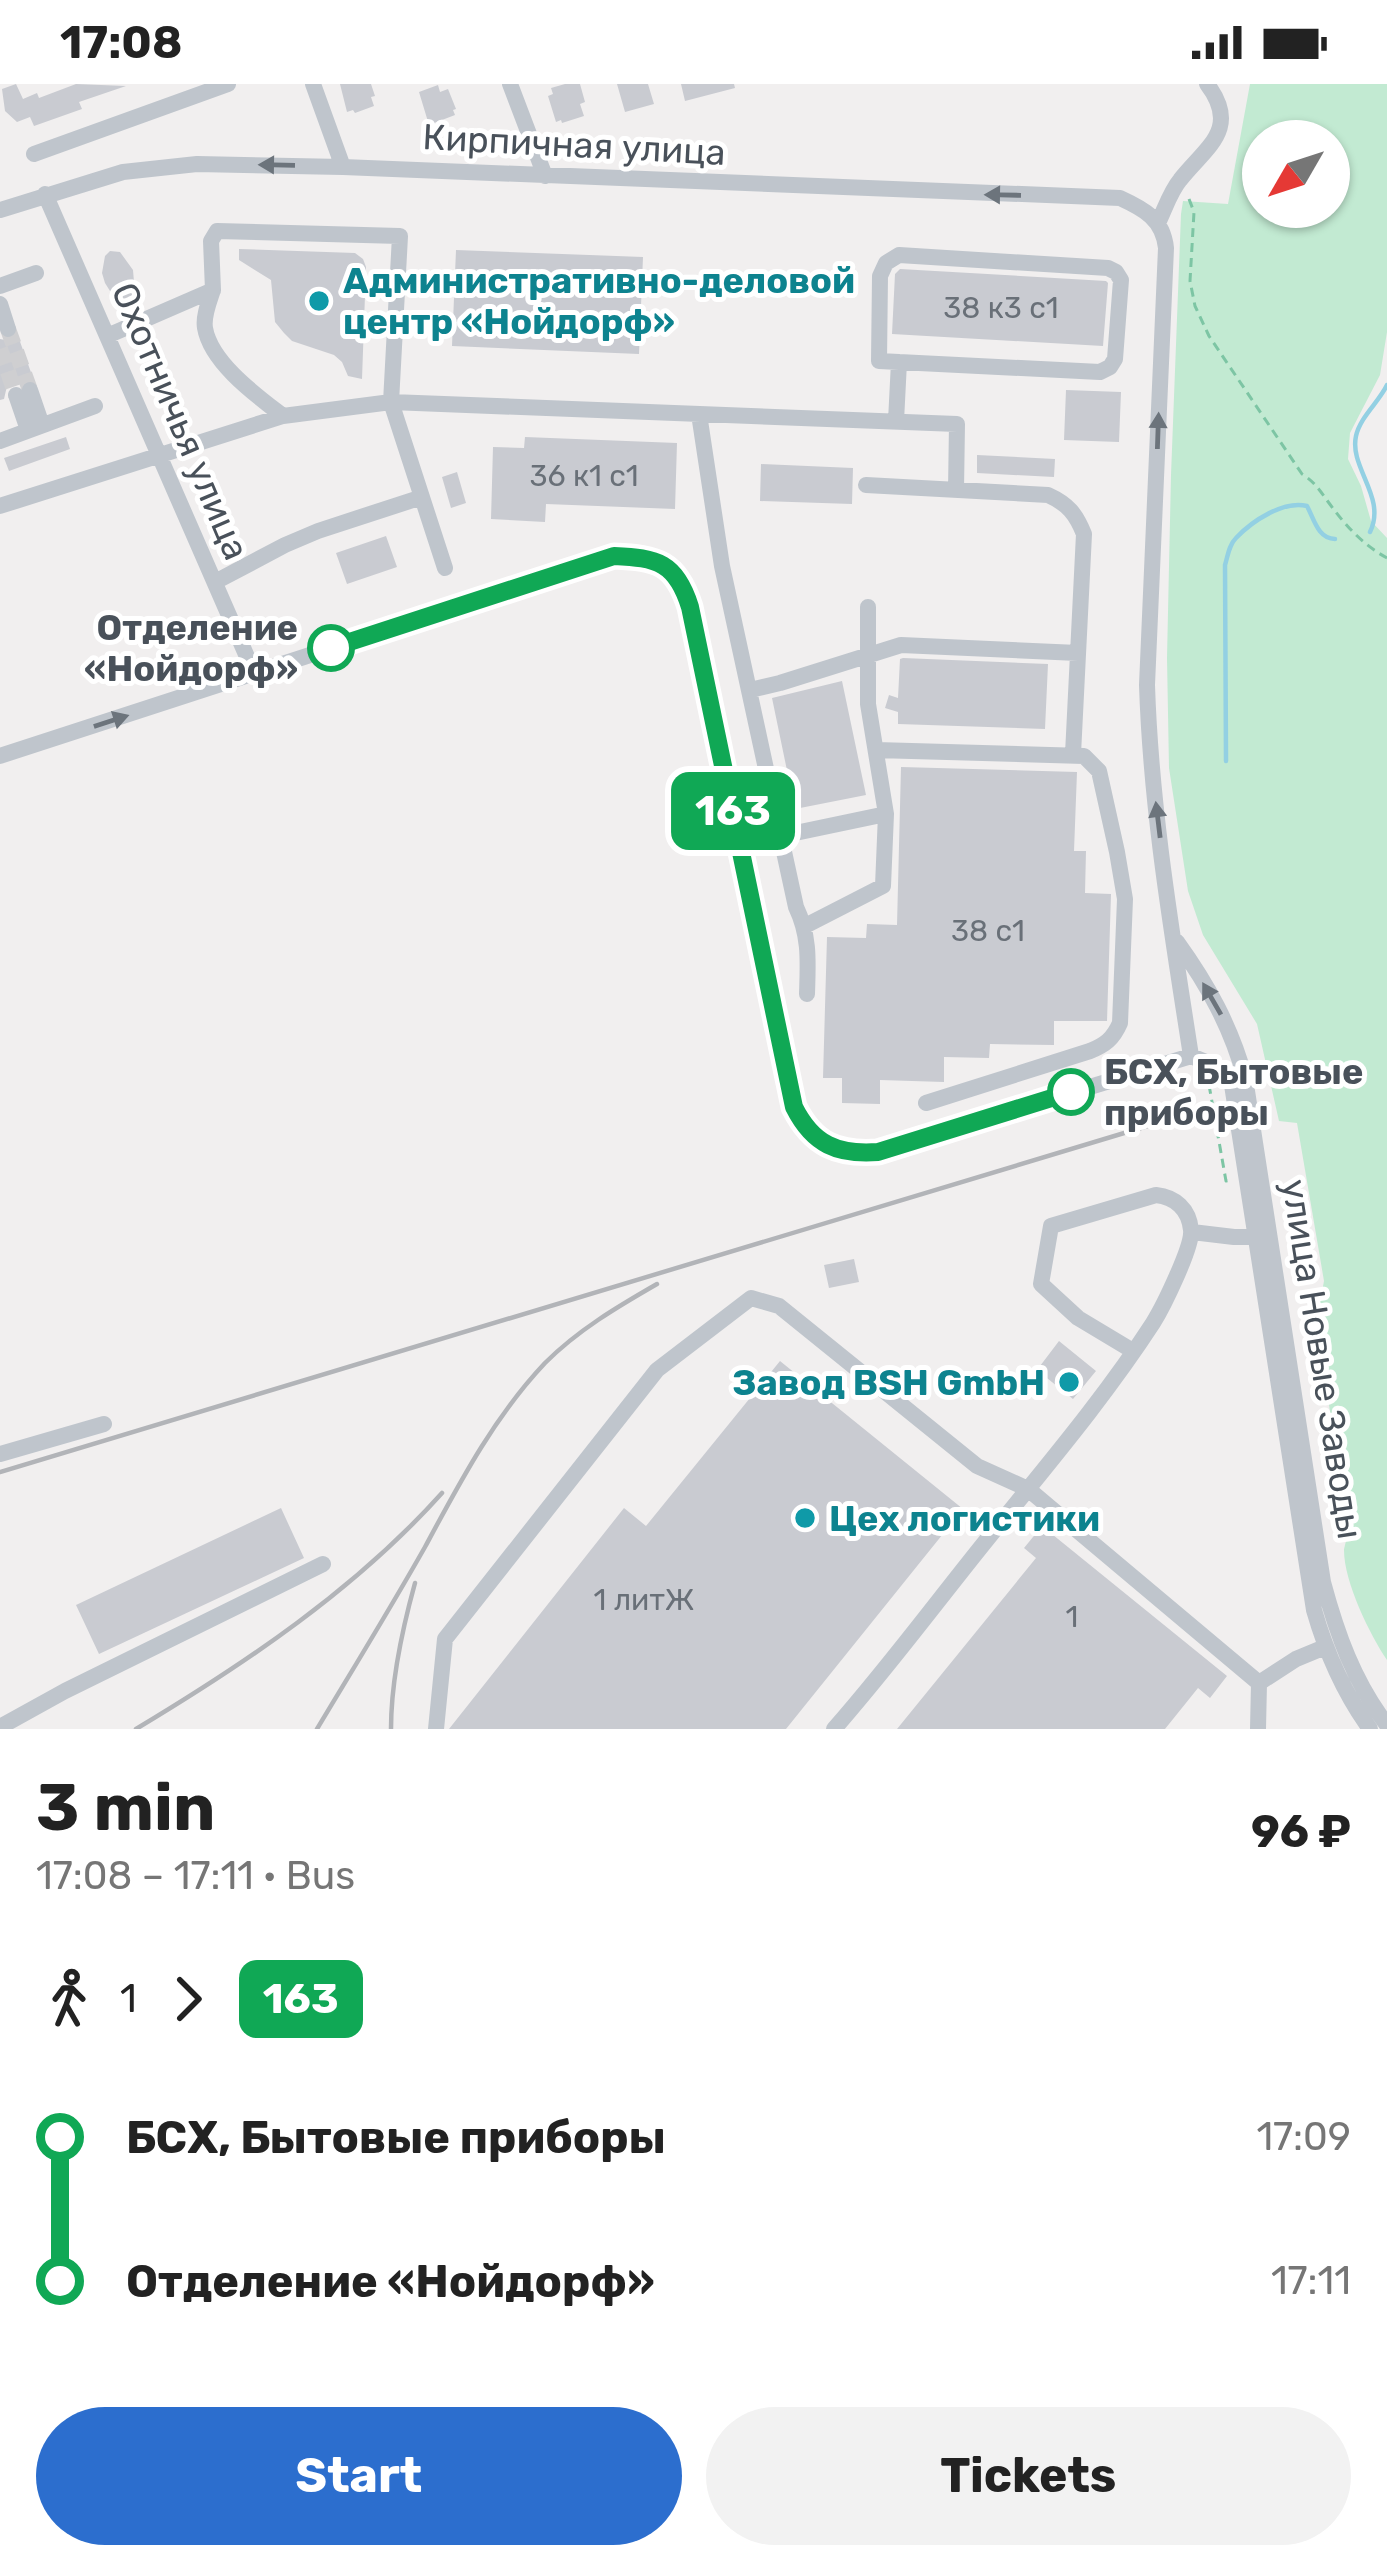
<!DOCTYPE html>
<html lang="en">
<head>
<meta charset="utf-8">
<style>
	:root { --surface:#fff; --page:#f2f2f2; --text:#222; --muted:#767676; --accent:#2c6ece }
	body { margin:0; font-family:Rubik,sans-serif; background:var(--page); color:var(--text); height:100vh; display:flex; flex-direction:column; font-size:45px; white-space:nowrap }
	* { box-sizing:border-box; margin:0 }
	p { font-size:39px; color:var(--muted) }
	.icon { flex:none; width:66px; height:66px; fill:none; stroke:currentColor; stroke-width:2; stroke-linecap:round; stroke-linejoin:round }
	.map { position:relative; height:1645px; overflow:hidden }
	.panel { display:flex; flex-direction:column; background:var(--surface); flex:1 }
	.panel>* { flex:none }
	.badge { padding:0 24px; border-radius:18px; font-size:42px; line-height:78px }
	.needle { width:78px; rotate:231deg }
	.fabs { position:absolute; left:1242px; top:36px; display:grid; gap:24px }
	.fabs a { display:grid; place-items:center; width:108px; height:108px; border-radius:50%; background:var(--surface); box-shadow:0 3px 9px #0004; font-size:60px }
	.map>.badge { position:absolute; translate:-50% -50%; box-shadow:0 0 0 6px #fff }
	.legs { display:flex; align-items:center; gap:18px; height:132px; padding:0 36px; font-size:39px }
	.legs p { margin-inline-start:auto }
	.summary { display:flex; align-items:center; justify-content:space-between; height:204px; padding:0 36px }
	h1 { font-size:66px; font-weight:700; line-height:90px }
	.button { display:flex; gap:24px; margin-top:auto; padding:24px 36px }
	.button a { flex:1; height:138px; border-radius:72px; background:var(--accent); color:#fff; font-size:48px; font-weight:700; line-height:138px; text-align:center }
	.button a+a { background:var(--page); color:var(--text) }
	ul { padding:0 36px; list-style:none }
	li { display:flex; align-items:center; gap:42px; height:144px; font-size:45px }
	li i { display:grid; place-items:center; width:18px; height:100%; margin:0 15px; background:currentColor }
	li i::after { content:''; width:30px; height:30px; margin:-15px; border:9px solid; border-radius:50%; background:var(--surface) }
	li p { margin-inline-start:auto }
	li:first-child i { background:linear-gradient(#0000 50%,currentColor 0) }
	li:last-child i { background:linear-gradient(currentColor 50%,#0000 0) }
	.status { display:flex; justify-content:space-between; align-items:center; height:84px; padding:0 60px; background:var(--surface); direction:ltr }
	.status svg { height:33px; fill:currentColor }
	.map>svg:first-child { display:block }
	.green { fill:#c2ead2; fill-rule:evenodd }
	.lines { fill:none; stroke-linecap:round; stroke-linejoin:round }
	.stream { stroke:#93d0e3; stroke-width:4.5 }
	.building { fill:#c9cbd1 }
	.minor-tunnel { stroke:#cfcfd1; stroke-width:16; stroke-dasharray:16 8; stroke-linecap:butt }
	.path { stroke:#7dc5a4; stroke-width:3; stroke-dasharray:9 6; stroke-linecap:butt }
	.minor { stroke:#bfc5cc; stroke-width:16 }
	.rail { stroke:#b2b4b8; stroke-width:4.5 }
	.oneway { fill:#6c747c }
	.line-1-casing { stroke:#fff; stroke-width:27 }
	.line-1 { stroke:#10a855; stroke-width:18 }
	.culture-dot { fill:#0f9aa8; stroke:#fff; stroke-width:4.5 }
	.stop-1-dot { fill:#fff; stroke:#10a855; stroke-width:6 }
	.labels { text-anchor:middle; stroke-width:10; stroke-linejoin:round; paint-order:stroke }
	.number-label { font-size:30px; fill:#697078 }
	.street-label { font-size:36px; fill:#49515a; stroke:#fff }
	.culture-label { font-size:36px; font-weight:bold; fill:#0d838f; stroke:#fff; text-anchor:start }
	.stop-label { font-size:36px; font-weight:bold; fill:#49515a; stroke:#fff; text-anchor:end }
</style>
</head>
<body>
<div class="status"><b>17:08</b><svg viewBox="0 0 49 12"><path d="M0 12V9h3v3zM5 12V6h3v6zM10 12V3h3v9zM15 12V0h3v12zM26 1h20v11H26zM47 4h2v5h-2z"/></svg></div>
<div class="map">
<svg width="1387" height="1645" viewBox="0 0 1387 1645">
	<rect width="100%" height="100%" fill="#f1efef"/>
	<path class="green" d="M 1250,0 L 1387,0 L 1387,248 L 1380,291 L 1350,349 L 1348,375 L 1361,402 L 1371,437 L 1387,454 L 1387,1576 C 1370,1551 1344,1498 1344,1466 C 1344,1465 1348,1449 1349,1447 L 1316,1239 L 1324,1197 L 1297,1039 L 1279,1037 L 1257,940 L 1203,851 L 1188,807 L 1169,684 L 1167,574 L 1171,391 L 1181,130 L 1183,117 L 1228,120 ZM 1263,57 L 1329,57 L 1329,123 L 1263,123 Z"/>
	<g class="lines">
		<path class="stream" d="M 1370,448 C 1387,413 1349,384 1356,352 C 1360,333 1379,318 1387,301
			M 1226,677 L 1225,481 C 1228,471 1229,461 1236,454 C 1252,437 1284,416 1307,422 C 1314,435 1318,455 1335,455"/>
	</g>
	<path class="building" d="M 16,0 L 23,15 L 37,9 L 39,14 L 76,0 L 126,2 L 79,18 L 82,25 L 34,42 L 30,33 L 17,38 L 5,27 L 2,5 Z
		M 340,0 L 371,0 L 375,12 L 371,13 L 374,22 L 355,29 L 353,26 L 347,28 Z
		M 565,0 L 580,0 L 585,18 L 580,20 L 584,32 L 562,39 L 561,36 L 556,38 L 548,12 L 553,10 L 551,4 Z
		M 617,0 L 648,0 L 654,20 L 625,28 Z
		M 681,0 L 734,0 L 735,4 L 685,17 Z
		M 438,1 L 440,8 L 448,5 L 456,25 L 453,26 L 455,31 L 429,41 L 419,8 Z
		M 239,165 L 355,169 L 363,175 L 366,183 L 362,295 L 348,292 L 342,278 L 334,271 L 292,257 L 284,249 L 275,238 L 271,196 L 239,176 Z
		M 456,166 L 643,173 L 639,270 L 452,262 Z
		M 110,167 L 120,168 L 133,186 L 134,198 L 140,211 L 121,220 L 118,212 L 110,207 L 105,199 L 102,189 L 105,172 Z
		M 900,185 L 1106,197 L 1108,199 L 1103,262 L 892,250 L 895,190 Z
		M 18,252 L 33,294 L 7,302 L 4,315 L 0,316 L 0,255 L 11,257 Z
		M 1066,306 L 1121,308 L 1119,358 L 1064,356 Z
		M 66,353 L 70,365 L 9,387 L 4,374 Z
		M 525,353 L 677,359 L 675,425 L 546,420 L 545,438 L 491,435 L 493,363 L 524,364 Z
		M 977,371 L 1055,375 L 1054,393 L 977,389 Z
		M 761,380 L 853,384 L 852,420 L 760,417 Z
		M 457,388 L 466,419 L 451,424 L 442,393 Z
		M 386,452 L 397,483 L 347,500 L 336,469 Z
		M 903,574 L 1048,580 L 1045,645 L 898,640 L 898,628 L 885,624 L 889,611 L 898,614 L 900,575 Z
		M 842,597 L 866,711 L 795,725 L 772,614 Z
		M 901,683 L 1077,688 L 1074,767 L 1086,767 L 1085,809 L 1111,810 L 1107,937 L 1054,937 L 1054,961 L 990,960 L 989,974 L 944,973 L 944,998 L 880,996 L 880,1020 L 842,1019 L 842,994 L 823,994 L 827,853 L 866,854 L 867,840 L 897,841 Z
		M 854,1175 L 859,1198 L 829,1204 L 824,1181 Z
		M 1059,1257 L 1096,1287 L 1073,1315 L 1037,1286 Z
		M 780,1277 L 963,1425 L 786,1645 L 449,1645 L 624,1424 L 646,1442 Z
		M 281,1424 L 304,1474 L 99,1570 L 76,1521 Z
		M 1042,1442 L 1227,1592 L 1210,1614 L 1198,1604 L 1165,1645 L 897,1645 L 1036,1474 L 1024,1464 Z"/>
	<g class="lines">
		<path class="minor-tunnel" d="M 8,245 L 30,306
			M 0,265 L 16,311"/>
		<path class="path" d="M 1189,115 L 1194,128 L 1190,197 L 1195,222 L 1209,252 L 1302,390 C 1315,398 1320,407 1329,419 C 1345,441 1363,461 1387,474
			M 1209,1001 L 1226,1097 L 1233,1096"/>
		<path class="minor" d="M 313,0 L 343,83
			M 510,0 L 545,92
			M 34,70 L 228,0
			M 45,110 L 255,591
			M 0,126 L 123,88 L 197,80 L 343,83 L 1120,114 C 1144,125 1163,135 1166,164 L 1147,601 C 1151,726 1172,849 1191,972
			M 1158,139 C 1165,125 1170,108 1180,96 C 1206,63 1241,45 1207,0
			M 899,171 L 1108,184 L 1116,188 L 1121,196 L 1115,275 L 1110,283 L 1100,288 L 879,277 L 880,192 L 886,179 Z
			M 0,202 L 36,189
			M 213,206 C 209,218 203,232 205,244 C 211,279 257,312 283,332
			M 0,220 L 8,245
			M 107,252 L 213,206 L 211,157 L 217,147 L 400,152 L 391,318 L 445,484
			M 30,306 L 42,341
			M 16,311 L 28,346
			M 699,330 L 722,482 L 796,823 C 810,852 808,878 807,910
			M 896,337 L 899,278
			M 0,357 L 95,322
			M 866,401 L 1048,411 C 1068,420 1076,430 1084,450 L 1073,670
			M 0,422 L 283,332 L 391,318 L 957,340 L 956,406
			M 215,498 L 285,461 L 318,447 L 422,413
			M 750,606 L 780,599 L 901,561 L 1078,569
			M 876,666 L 1084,672 L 1099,687 L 1117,768 L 1125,815 L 1120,939 C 1113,955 1105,961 1090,967 L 926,1019
			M 0,672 L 614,472 C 657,473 676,478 690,523 L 794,1023 C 812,1061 838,1071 878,1068 L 1191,972 L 1213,981 L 1232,1001 L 1314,1526 C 1326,1568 1344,1609 1370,1645
			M 781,752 L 886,730
			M 805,842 L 883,802 L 886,730 L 868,620 L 868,523
			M 1177,858 C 1208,901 1231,943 1245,994 L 1323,1498 C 1337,1550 1354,1598 1387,1641
			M 1192,1148 L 1234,1153 L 1263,1151
			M 0,1370 L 104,1340
			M 1259,1599 L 1296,1575 L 1325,1563
			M 0,1643 L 65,1607 L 323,1480
			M 436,1645 L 445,1555 L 657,1286 L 751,1214 L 779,1222 L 977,1382 L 1028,1405 L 1259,1599 L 1258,1645
			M 834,1645 C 887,1585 935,1520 985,1458 C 1042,1387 1103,1316 1153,1239 C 1163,1223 1193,1162 1191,1146 C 1189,1125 1175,1113 1156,1111 L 1051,1142 L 1041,1200 L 1078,1234 L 1133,1267"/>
		<path class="rail" d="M 0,1388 L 1174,1034
			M 136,1645 C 246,1579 356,1505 442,1409
			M 317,1645 C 353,1585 390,1525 425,1463 C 460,1398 494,1333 545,1279 C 578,1246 617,1223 657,1200
			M 391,1645 C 391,1596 402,1546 415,1499"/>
	</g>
	<defs><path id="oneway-solid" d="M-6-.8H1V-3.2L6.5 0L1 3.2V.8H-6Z" transform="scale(3)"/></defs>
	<g class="oneway">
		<use href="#oneway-solid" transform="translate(277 81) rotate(-179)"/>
		<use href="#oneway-solid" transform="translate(1003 111) rotate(-179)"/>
		<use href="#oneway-solid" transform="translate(1158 347) rotate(-88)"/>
		<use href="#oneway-solid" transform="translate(111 637) rotate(-18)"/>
		<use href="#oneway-solid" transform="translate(1158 736) rotate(-97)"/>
		<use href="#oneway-solid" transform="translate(1212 915) rotate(-120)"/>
	</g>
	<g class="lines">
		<defs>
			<path id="line-1" d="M 331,564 L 614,472 C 657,474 676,478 690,523 L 794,1023 C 813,1061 838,1071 878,1068 L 1071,1008"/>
		</defs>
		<use href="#line-1" class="line-1-casing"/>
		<use href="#line-1" class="line-1"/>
	</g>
	<g class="culture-dot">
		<circle cx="319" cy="217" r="12"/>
		<circle cx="1069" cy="1298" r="12"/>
		<circle cx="805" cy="1434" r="12"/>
	</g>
	<g class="stop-1-dot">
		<circle cx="331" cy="564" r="21"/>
		<circle cx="1071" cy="1008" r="21"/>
	</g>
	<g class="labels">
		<g class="number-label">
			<text x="1001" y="234">38 к3 с1</text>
			<text x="584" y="402">36 к1 с1</text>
			<text x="988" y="857">38 с1</text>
			<text x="644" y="1526">1 литЖ</text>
			<text x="1072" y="1543">1</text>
		</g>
		<g class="street-label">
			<text transform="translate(574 60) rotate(3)" y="13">Кирпичная улица</text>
			<text transform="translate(181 337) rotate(67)" y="13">Охотничья улица</text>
			<text transform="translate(1323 1275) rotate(81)" y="13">улица Новые Заводы</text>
		</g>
		<g class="culture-label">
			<text x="343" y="209">Административно-деловой<tspan x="343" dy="41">центр «Нойдорф»</tspan></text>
			<text x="1045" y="1311" text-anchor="end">Завод BSH GmbH</text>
			<text x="829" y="1447">Цех логистики</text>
		</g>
		<g class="stop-label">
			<text x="298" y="556">Отделение<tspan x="298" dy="41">«Нойдорф»</tspan></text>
			<text x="1104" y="1000" text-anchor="start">БСХ, Бытовые<tspan x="1104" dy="41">приборы</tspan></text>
		</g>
	</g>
</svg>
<div class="fabs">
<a><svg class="needle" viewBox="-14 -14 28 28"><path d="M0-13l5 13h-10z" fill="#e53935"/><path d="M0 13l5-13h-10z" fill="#767676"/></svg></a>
</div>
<b class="badge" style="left:733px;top:727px;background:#10a855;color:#fff">163</b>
</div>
<section class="panel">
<div class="summary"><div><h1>3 min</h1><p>17:08 – 17:11 · Bus</p></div><b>96 ₽</b></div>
<div class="legs"><svg class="icon" aria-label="walk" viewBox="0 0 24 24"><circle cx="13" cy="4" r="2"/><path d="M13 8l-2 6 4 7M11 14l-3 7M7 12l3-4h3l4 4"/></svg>1<svg class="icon" aria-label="forward" viewBox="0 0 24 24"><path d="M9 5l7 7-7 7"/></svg><b class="badge" style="background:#10a855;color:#fff">163</b></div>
<ul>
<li><i style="color:#10a855"></i><b>БСХ, Бытовые приборы</b><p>17:09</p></li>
<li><i style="color:#10a855"></i><b>Отделение «Нойдорф»</b><p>17:11</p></li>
</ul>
<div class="button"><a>Start</a><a>Tickets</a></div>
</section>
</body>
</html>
